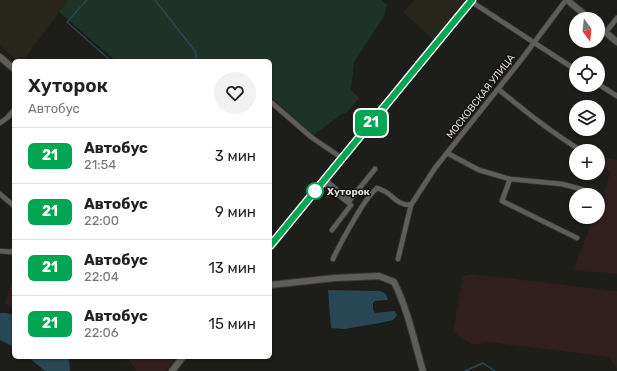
<!DOCTYPE html>
<html lang="ru">
<head>
<meta charset="utf-8">
<style>
	:root { --surface:#fff; --page:#f2f2f2; --text:#222; --muted:#767676; --line:#e0e0e0 }
	body { margin:0; font-family:Rubik,sans-serif; background:var(--page); color:var(--text); height:100vh; display:flex; flex-direction:column; font-size:15px; white-space:nowrap }
	* { box-sizing:border-box; margin:0 }
	p { font-size:13px; color:var(--muted) }
	.icon { flex:none; width:22px; height:22px; fill:none; stroke:currentColor; stroke-width:2; stroke-linecap:round; stroke-linejoin:round }
	.map { position:relative; flex:1; overflow:hidden }
	.panel { position:absolute; left:12px; top:59px; width:260px; height:300px; display:flex; flex-direction:column; background:var(--surface); border-radius:6px; box-shadow:0 1px 3px #0004 }
	.panel>* { flex:none }
	.badge { padding:0 8px; border-radius:6px; font-size:14px; line-height:26px }
	.needle { width:26px; rotate:165deg }
	.buttons { position:absolute; left:569px; top:12px; display:grid; gap:8px }
	.buttons a { display:grid; place-items:center; width:36px; height:36px; border-radius:50%; background:var(--surface); box-shadow:0 1px 3px #0004; font-size:20px }
	.map>.badge { position:absolute; translate:-50% -50%; box-shadow:0 0 0 2px #fff }
	.round { display:grid; place-items:center; flex:none; width:42px; height:42px; border-radius:21px; background:var(--page) }
	.overview { display:flex; align-items:center; justify-content:space-between; height:68px; padding:0 16px }
	h1 { font-size:19px; font-weight:600; line-height:30px }
	ul { padding:0; list-style:none }
	li { display:flex; align-items:center; gap:12px; height:56px; padding:0 16px; border-top:1px solid var(--line) }
	li div { flex:1 }
	li b { display:block; font-size:15px }
	li em { font-style:normal }
	li .badge { min-width:44px; font-weight:700; text-align:center }
	.map>svg:first-child { display:block }
	.industrial { fill:#311e1f }
	.built { fill:#27251c }
	.green { fill:#1d3327 }
	.water { fill:#284653 }
	.lines { fill:none; stroke-linecap:round; stroke-linejoin:round }
	.stream { stroke:#284653; stroke-width:1.5 }
	.street-casing { stroke:#3a3937; stroke-width:6 }
	.secondary-casing { stroke:#3a3937; stroke-width:8 }
	.street { stroke:#5e5d5a; stroke-width:4.5 }
	.secondary { stroke:#5e5d5a; stroke-width:6 }
	.line-casing { stroke:#fff; stroke-width:9 }
	.line { stroke:#00a651; stroke-width:6 }
	.stop-dot { fill:#fff; stroke:#00a651; stroke-width:2 }
	.labels { text-anchor:middle; stroke-width:3; stroke-linejoin:round; paint-order:stroke }
	.street-label { font-size:10px; fill:#d8d8d6; stroke:#141311 }
	.stop-label { font-size:10px; font-weight:bold; fill:#d8d8d6; stroke:#141311; text-anchor:start }
</style>
</head>
<body>
<div class="map">
<svg width="617" height="371" viewBox="0 0 617 371">
	<rect width="100%" height="100%" fill="#1d1d1a"/>
	<path class="industrial" d="M 603,157 L 617,160 L 617,274 L 573,270 L 594,217 L 598,217 L 598,208 L 603,197 L 610,172 L 599,166 Z
		M 14,272 L 14,308 L 5,304 Z
		M 472,274 L 617,291 L 617,369 L 609,357 L 487,342 L 473,345 L 453,332 L 463,276 Z
		M 116,357 L 177,357 L 166,371 L 136,371 L 130,361 Z"/>
	<path class="built" d="M 0,0 L 68,0 L 23,61 L 17,61 L 0,46 Z
		M 415,0 L 463,0 L 467,2 L 435,41 L 403,12 Z"/>
	<path class="green" d="M 68,0 L 382,0 L 387,5 L 384,16 L 354,62 L 351,90 L 359,98 L 347,112 L 340,115 L 313,136 L 270,96 L 270,61 L 116,61 L 59,12 Z"/>
	<path class="water" d="M 328,290 L 380,291 L 386,294 L 388,300 L 375,301 L 373,303 L 373,309 L 375,313 L 395,311 L 397,316 L 393,320 L 380,323 L 344,329 L 331,328 Z
		M 0,313 L 6,313 L 14,315 L 14,347 L 0,340 Z
		M 28,357 L 67,357 L 69,360 L 70,371 L 45,371 Z"/>
	<g class="lines">
		<path class="stream" d="M 87,0 L 67,22 L 111,61
			M 155,0 L 195,51 L 197,61
			M 465,371 L 483,363 L 495,371"/>
		<defs>
			<path id="street" d="M 469,0 L 576,70
				M 606,32 L 617,18
				M 598,84 L 617,96
				M 498,89 C 525,111 552,133 582,151
				M 272,103 L 311,137 L 342,158
				M 0,123 L 7,118 L 14,110
				M 447,153 L 479,170 L 510,179 L 562,184 L 588,191
				M 598,167 L 599,168
				M 324,179 L 350,200 L 375,169
				M 510,179 L 502,201 L 577,238
				M 322,182 L 351,205 L 332,230
				M 0,194 L 14,206
				M 0,251 L 11,252 L 14,250
				M 333,259 C 341,241 351,225 361,208 C 366,201 370,194 377,188 C 380,189 383,190 386,192 C 395,198 398,205 411,205 L 435,168 L 521,60 L 566,0
				M 398,259 L 411,205"/>
			<path id="secondary" d="M 567,0 L 590,19
				M 598,26 L 617,42
				M 0,57 L 14,69
				M 270,246 L 472,0
				M 270,285 L 335,278 L 379,276 L 394,282 C 408,310 414,341 423,371
				M 172,371 L 183,357"/>
		</defs>
		<use href="#street" class="street-casing"/>
		<use href="#secondary" class="secondary-casing"/>
		<use href="#street" class="street"/>
		<use href="#secondary" class="secondary"/>
	</g>
	<g class="lines">
		<defs>
			<path id="line" d="M 270,246 L 472,0"/>
		</defs>
		<use href="#line" class="line-casing"/>
		<use href="#line" class="line"/>
	</g>
	<circle class="stop-dot" cx="315" cy="191" r="8"/>
	<g class="labels">
		<g class="street-label">
			<text transform="translate(480 96) rotate(-52)" y="4">МОСКОВСКАЯ УЛИЦА</text>
		</g>
		<g class="stop-label">
			<text x="327" y="195">Хуторок</text>
		</g>
	</g>
</svg>
<div class="buttons">
<a><svg class="needle" viewBox="-14 -14 28 28"><path d="M0-13l5 13h-10z" fill="#e53935"/><path d="M0 13l5-13h-10z" fill="#767676"/></svg></a>
<a><svg class="icon" aria-label="locate" viewBox="0 0 24 24"><circle cx="12" cy="12" r="6"/><path d="M12 2v4M12 18v4M2 12h4M18 12h4"/></svg></a>
<a><svg class="icon" aria-label="layers" viewBox="0 0 24 24"><path d="M12 4l9 5-9 5-9-5zM3 14l9 5 9-5"/></svg></a>
<a>+</a>
<a>−</a>
</div>
<b class="badge" style="left:371px;top:123px;background:#00a651;color:#fff">21</b>
<section class="panel">
<div class="overview"><div><h1>Хуторок</h1><p>Автобус</p></div><a class="round"><svg class="icon" aria-label="heart" viewBox="0 0 24 24"><path d="M12 20l-8-8c-3-5 5-10 8-4 3-6 11-1 8 4z"/></svg></a></div>
<ul>
<li><span class="badge" style="background:#00a651;color:#fff">21</span><div><b>Автобус</b><p>21:54</p></div><em>3 мин</em></li>
<li><span class="badge" style="background:#00a651;color:#fff">21</span><div><b>Автобус</b><p>22:00</p></div><em>9 мин</em></li>
<li><span class="badge" style="background:#00a651;color:#fff">21</span><div><b>Автобус</b><p>22:04</p></div><em>13 мин</em></li>
<li><span class="badge" style="background:#00a651;color:#fff">21</span><div><b>Автобус</b><p>22:06</p></div><em>15 мин</em></li>
</ul>
</section>
</div>
</body>
</html>
